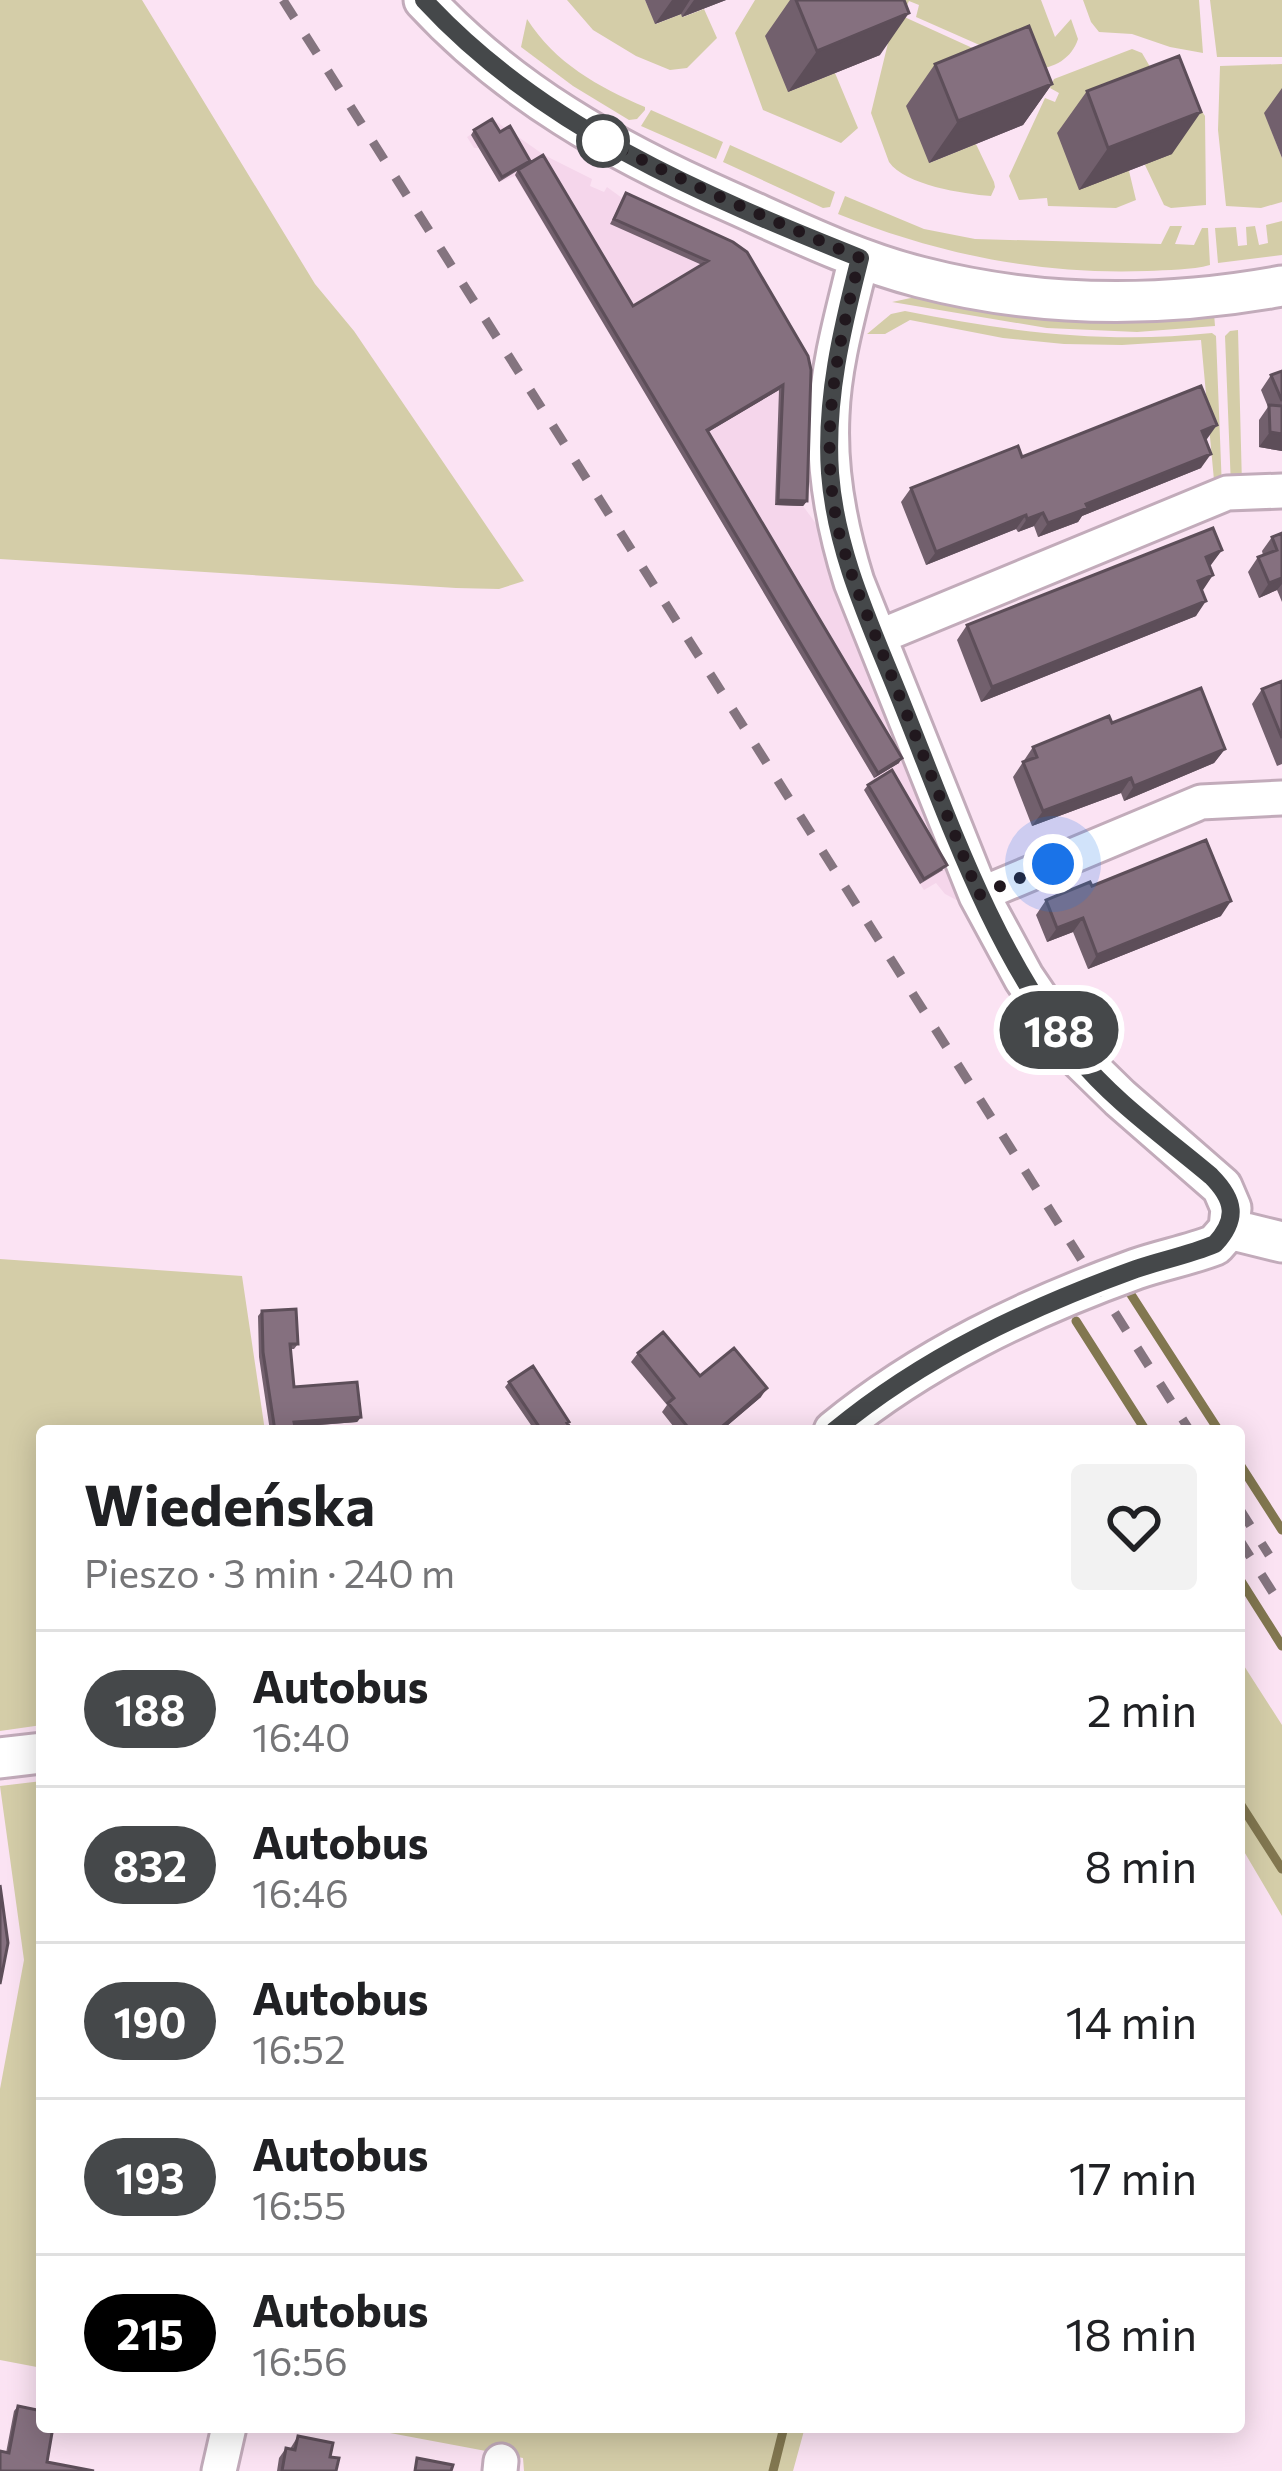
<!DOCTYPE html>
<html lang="pl">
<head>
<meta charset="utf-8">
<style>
	:root { --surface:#fff; --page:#f2f2f2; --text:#202124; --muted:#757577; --line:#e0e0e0 }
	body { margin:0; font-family:Commissioner,sans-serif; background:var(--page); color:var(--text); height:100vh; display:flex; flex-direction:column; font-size:45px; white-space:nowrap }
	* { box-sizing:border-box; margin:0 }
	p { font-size:39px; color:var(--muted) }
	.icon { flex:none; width:66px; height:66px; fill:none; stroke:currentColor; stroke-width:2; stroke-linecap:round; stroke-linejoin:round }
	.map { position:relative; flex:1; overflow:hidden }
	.details { position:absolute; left:36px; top:1425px; width:1209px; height:1008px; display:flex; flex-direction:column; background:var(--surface); border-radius:12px; box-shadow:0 6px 30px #0003 }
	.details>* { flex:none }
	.badge { padding:0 24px; border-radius:39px; font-size:42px; line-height:78px }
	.you { position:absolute; width:60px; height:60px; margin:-30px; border:9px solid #fff; border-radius:50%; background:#1a73e8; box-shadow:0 0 0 18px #1a73e833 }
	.map>.badge { position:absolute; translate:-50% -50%; box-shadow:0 0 0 6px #fff }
	.round { display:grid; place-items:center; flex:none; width:126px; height:126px; border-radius:12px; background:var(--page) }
	.headline { display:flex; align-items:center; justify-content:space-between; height:204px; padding:0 48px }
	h1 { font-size:57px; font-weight:700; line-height:90px }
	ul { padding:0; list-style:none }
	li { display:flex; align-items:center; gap:36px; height:156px; padding:0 48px; border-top:3px solid var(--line) }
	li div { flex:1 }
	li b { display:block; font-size:45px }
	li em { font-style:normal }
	li .badge { min-width:132px; font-weight:700; text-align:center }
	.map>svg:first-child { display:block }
	.built { fill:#f5d6eb }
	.green { fill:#d4cda8 }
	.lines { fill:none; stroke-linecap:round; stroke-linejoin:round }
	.stream { stroke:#827750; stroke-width:9 }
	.minor-casing { stroke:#c2abba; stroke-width:39 }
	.tertiary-casing { stroke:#c2abba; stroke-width:45 }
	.minor { stroke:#fff; stroke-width:33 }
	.tertiary { stroke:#fff; stroke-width:39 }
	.rail { stroke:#84747f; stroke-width:9; stroke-dasharray:21 21; stroke-linecap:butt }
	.wall { fill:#72606d }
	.shaded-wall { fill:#5d4e59 }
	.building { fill:#85707f; stroke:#5d4e59; stroke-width:3 }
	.line-casing { stroke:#fff; stroke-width:27 }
	.line { stroke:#45484a; stroke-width:18 }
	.walk { stroke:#21181e; stroke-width:12; stroke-dasharray:0 21.6 }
	.stop-dot { fill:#fff; stroke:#45484a; stroke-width:6 }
</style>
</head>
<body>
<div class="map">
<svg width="1282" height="2471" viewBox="0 0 1282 2471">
	<rect width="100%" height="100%" fill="#fbe3f3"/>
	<path class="built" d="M 494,120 L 544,155 L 592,179 L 590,186 L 604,192 L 607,187 L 622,198 L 730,247 L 807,375 L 803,506 L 817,525 L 837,591 L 964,904 L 945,894 L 936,883 L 924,890 L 920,884 L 864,790 L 874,777 L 515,176 L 499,182 L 479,148 L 474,148 L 467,137 Z"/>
	<path class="green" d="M 0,0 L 142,0 L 315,284 L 354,331 L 524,581 L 499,589 L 456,588 L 0,559 Z
		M 567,0 L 645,0 L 656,24 L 681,14 L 683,17 L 704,9 L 717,38 L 687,68 L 670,70 L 636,56 L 593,30 Z
		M 755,0 L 853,0 L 788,92 L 835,73 L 858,128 L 841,143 L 763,110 L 735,33 Z
		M 892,0 L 1041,0 L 1055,37 L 1071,19 L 1078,39 C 1072,58 1054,69 1034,69 L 916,17 L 919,5 L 909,1 L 904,11 Z
		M 1083,0 L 1199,0 L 1203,53 L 1170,47 L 1132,34 L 1099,32 L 1091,22 Z
		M 1210,0 L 1282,0 L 1282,57 L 1217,57 Z
		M 900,15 L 1001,61 L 929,163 L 976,144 L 994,182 L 995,187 L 991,196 C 963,194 905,185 889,162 L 871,113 L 888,43 Z
		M 527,19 C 555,63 598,87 645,107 L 645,110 L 637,119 L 629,120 L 573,86 L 521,47 Z
		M 1132,49 L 1142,53 L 1171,103 L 1129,171 L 1136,200 L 1116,208 L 1048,206 L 1047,198 L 1019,200 L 1009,176 L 1045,98 L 1055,102 L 1059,93 L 1050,88 L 1054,79 Z
		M 1282,64 L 1282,106 L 1265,114 L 1282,158 L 1282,202 L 1261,208 L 1226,206 L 1218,130 L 1220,66 Z
		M 651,110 L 723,142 L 716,159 L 641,126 Z
		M 1201,110 L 1205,116 L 1206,205 L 1171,208 L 1164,205 L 1145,165 L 1193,112 Z
		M 730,145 L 835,192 L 830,207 L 823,208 L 723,162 Z
		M 845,196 L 924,229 L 975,239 L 1161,244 L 1170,226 L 1182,226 L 1175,244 L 1194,245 L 1202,228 L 1208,228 L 1210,265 C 1192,270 1167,270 1147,271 C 1040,275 937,254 838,214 Z
		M 1282,221 L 1282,255 L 1218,263 L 1215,228 L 1236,227 L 1238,246 L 1247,245 L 1246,227 L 1255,226 L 1259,245 L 1268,243 L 1266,225 Z
		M 920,296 L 1214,313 L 1215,326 L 1137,332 L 1047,328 L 892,302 Z
		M 905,311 C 1008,332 1107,344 1212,333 L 1216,336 L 1222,489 L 1215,491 L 1201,340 L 1122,345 L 1064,344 L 1003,338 L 910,320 L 885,334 L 867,334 L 891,314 Z
		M 1238,330 L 1242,485 L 1231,487 L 1225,336 L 1230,331 Z
		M 0,1259 L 242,1276 L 265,1431 L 42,1431 L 42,1725 L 0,1731 Z
		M 1239,1658 L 1282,1725 L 1282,1916 L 1239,1843 Z
		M 42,1781 L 42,2368 L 0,2360 L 0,2089 L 24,1960 L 0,1786 Z
		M 358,2427 L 805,2427 L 793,2471 L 524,2471 L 523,2458 Z"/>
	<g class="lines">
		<path class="stream" d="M 1130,1293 L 1219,1431
			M 1076,1321 L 1146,1431
			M 1239,1463 L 1282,1530
			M 1239,1578 L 1282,1646
			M 1239,1802 L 1282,1869
			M 773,2471 L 784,2427"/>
		<defs>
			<path id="minor" d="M 876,638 L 1227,493 L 1282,491
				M 979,895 L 1201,802 L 1282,798
				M 219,2471 L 229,2427
				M 500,2471 L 501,2461"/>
			<path id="tertiary" d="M 424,0 C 508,91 614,151 726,200 C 789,228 853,260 920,277 C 1040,308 1162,308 1282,286
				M 859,258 C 847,309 831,362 829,415 C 826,473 837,528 854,582 L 979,895 L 1024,978 L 1077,1056 L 1120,1098 L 1222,1187 L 1231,1208 L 1229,1229
				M 1229,1229 L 1282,1242
				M 834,1431 C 923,1358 1028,1308 1136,1269 C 1162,1260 1189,1255 1215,1245 L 1229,1229
				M 0,1758 L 42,1753"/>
		</defs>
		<use href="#minor" class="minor-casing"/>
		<use href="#tertiary" class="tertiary-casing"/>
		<use href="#minor" class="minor"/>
		<use href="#tertiary" class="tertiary"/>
		<path class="rail" d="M 283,0 L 1190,1431
			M 1239,1508 L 1269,1555
			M 1239,1539 L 1282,1607"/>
	</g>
	<path class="wall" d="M 645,0 L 726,0 L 682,17 L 681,14 L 655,24 Z
		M 790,0 L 796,0 L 880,55 L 788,92 L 765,36 Z
		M 935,64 L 1052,84 L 1023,125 L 929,163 L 906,106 Z
		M 1282,88 L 1282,158 L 1264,113 Z
		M 1087,91 L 1172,154 L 1079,190 L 1057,133 Z
		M 474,130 L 500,132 L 530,161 L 527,165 L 633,306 L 702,265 L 610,224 L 626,193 L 733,242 L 808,356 L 807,501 L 803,506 L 775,505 L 779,390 L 708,432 L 899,763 L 874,778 L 515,175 L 517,171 L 499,182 L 471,135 Z
		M 1282,371 L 1282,451 L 1259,447 L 1259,420 L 1268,407 L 1261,390 L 1271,375 Z
		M 1207,439 L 1205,440 L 1201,468 L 1082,516 L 1078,522 L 1038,537 L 1034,526 L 1018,532 L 1016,529 L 926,565 L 901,502 L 911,488 L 1022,457 Z
		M 1282,533 L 1282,602 L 1277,590 L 1259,598 L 1248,572 L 1258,557 L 1263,555 L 1262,551 L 1272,537 Z
		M 1222,550 L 1209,566 L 1196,616 L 981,702 L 957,640 L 967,625 Z
		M 1282,681 L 1282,764 L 1277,766 L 1252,704 L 1262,689 Z
		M 1112,723 L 1225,749 L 1214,763 L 1124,801 L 1121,793 L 1032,826 L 1013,777 L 1033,747 Z
		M 868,785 L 943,870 L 920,884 L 864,790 Z
		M 1092,886 L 1221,916 L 1088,969 L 1073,932 L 1047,942 L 1036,915 L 1046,900 Z
		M 262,1311 L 298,1344 L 294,1349 L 290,1349 L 294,1387 L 361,1417 L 357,1422 L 295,1427 L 296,1431 L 270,1431 L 259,1357 L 258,1316 Z
		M 638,1353 L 700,1376 L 761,1397 L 721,1431 L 677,1431 L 662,1412 L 667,1405 L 631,1362 Z
		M 509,1382 L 567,1423 L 573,1431 L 535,1431 L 505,1387 Z
		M 18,2406 L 47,2462 L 6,2453 L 14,2411 Z
		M 298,2436 L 330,2457 L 336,2471 L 277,2471 L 279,2458 L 286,2448 L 290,2449 Z"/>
	<path class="shaded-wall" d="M 672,0 L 690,0 L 681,14 L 655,24 Z
		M 694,0 L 726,0 L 682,17 Z
		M 909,13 L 880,55 L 788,92 L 817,51 Z
		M 1052,84 L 1023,125 L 929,163 L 958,121 Z
		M 1201,112 L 1172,154 L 1079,190 L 1108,148 Z
		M 783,385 L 779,390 L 703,435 L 707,430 Z
		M 1217,425 L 1207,439 L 1192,445 L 1202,431 Z
		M 1270,432 L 1282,434 L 1282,451 L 1259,447 Z
		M 1211,454 L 1201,468 L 1082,516 L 1078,522 L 1038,537 L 1048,523 L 1086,504 Z
		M 778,500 L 807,501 L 803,506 L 775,505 Z
		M 1043,513 L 1034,526 L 1018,532 L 1027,519 Z
		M 1026,515 L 1016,529 L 926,565 L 936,552 Z
		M 1222,550 L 1211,565 L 1196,572 L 1206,557 Z
		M 1213,575 L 1203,590 L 1188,595 L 1198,581 Z
		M 1282,578 L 1282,584 L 1277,590 L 1259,598 L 1269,583 Z
		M 1206,601 L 1196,616 L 981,702 L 992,687 Z
		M 1225,749 L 1214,763 L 1124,801 L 1134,786 Z
		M 902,758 L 899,763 L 874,778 L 878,773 Z
		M 1131,778 L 1121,793 L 1032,826 L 1043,811 Z
		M 1231,901 L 1221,916 L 1088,969 L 1097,955 Z
		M 1083,918 L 1073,932 L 1047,942 L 1057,928 Z
		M 767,1388 L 761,1397 L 721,1431 L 717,1431 Z
		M 361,1417 L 357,1422 L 291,1427 L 294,1422 Z"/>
	<path class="building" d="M 796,0 L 904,0 L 909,13 L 817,51 Z
		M 1029,26 L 1052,84 L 958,121 L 935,64 Z
		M 1179,56 L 1201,112 L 1108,148 L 1087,91 Z
		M 492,119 L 500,132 L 510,126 L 530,161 L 502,177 L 474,130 Z
		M 543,155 L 633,306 L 708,261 L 614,219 L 626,193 L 733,242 L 747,252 L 808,356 L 811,370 L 807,501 L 778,500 L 783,385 L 707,430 L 902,758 L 878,773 L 518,170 Z
		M 1282,371 L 1282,401 L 1271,375 Z
		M 1201,386 L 1217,425 L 1202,431 L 1211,454 L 1086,504 L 1088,508 L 1048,523 L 1043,513 L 1027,519 L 1026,515 L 936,552 L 911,488 L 1018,446 L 1022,457 Z
		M 1269,405 L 1282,406 L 1282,434 L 1270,432 Z
		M 1213,528 L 1222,550 L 1206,557 L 1213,575 L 1198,581 L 1206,601 L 992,687 L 967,625 Z
		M 1282,533 L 1282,578 L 1269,583 L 1258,557 L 1277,550 L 1272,537 Z
		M 1282,681 L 1282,738 L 1262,689 Z
		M 1201,688 L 1225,749 L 1134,786 L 1131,778 L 1043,811 L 1023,762 L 1037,757 L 1033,747 L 1109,716 L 1112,723 Z
		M 892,770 L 947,865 L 924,879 L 868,785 Z
		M 1206,840 L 1231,901 L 1097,955 L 1083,918 L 1057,928 L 1046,900 L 1090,882 L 1092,886 Z
		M 296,1309 L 298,1344 L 290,1344 L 294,1387 L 357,1382 L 361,1417 L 294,1422 L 296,1431 L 275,1431 L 263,1352 L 262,1311 Z
		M 663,1332 L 700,1376 L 734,1348 L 767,1388 L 717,1431 L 691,1431 L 668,1403 L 674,1398 L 638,1353 Z
		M 533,1366 L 569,1422 L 567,1423 L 573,1431 L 542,1431 L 509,1382 Z
		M 0,1885 L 8,1943 L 0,1984 Z
		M 18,2406 L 42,2411 L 42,2427 L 53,2427 L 47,2462 L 94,2471 L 0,2471 L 0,2451 L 9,2453 Z
		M 298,2436 L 333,2443 L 330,2457 L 339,2458 L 336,2471 L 282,2471 L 286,2448 L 295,2450 Z
		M 417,2458 L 453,2465 L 451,2471 L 415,2471 Z"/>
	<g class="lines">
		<defs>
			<path id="line" d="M 424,0 C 541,127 702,195 860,258 C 842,329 825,399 830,473 C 836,555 873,630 903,706 C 951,826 994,953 1076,1055 C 1113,1101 1166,1138 1211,1176 C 1235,1200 1238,1219 1215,1244 C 1189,1255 1162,1260 1136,1269 C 1028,1308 923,1357 834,1431"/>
		</defs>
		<use href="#line" class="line-casing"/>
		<use href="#line" class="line"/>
		<path class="walk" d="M 603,141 L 715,195 L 860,258 C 837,349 818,434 838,528 C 842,546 849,564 854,582 L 979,895 L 1053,864"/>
	</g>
	<circle class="stop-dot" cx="603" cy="141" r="24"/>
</svg>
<div class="you" style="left:1053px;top:864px"></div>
<b class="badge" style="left:1059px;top:1030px;background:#45484a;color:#fff">188</b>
<section class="details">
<div class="headline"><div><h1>Wiedeńska</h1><p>Pieszo · 3 min · 240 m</p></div><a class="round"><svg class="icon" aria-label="heart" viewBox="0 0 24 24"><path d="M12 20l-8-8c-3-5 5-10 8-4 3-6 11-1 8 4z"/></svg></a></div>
<ul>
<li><span class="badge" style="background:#45484a;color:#fff">188</span><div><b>Autobus</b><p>16:40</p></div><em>2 min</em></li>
<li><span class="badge" style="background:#45484a;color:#fff">832</span><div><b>Autobus</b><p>16:46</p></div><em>8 min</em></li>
<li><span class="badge" style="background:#45484a;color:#fff">190</span><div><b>Autobus</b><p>16:52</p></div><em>14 min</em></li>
<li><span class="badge" style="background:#45484a;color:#fff">193</span><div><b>Autobus</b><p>16:55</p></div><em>17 min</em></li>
<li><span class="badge" style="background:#000;color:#fff">215</span><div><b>Autobus</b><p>16:56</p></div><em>18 min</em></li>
</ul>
</section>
</div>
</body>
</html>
